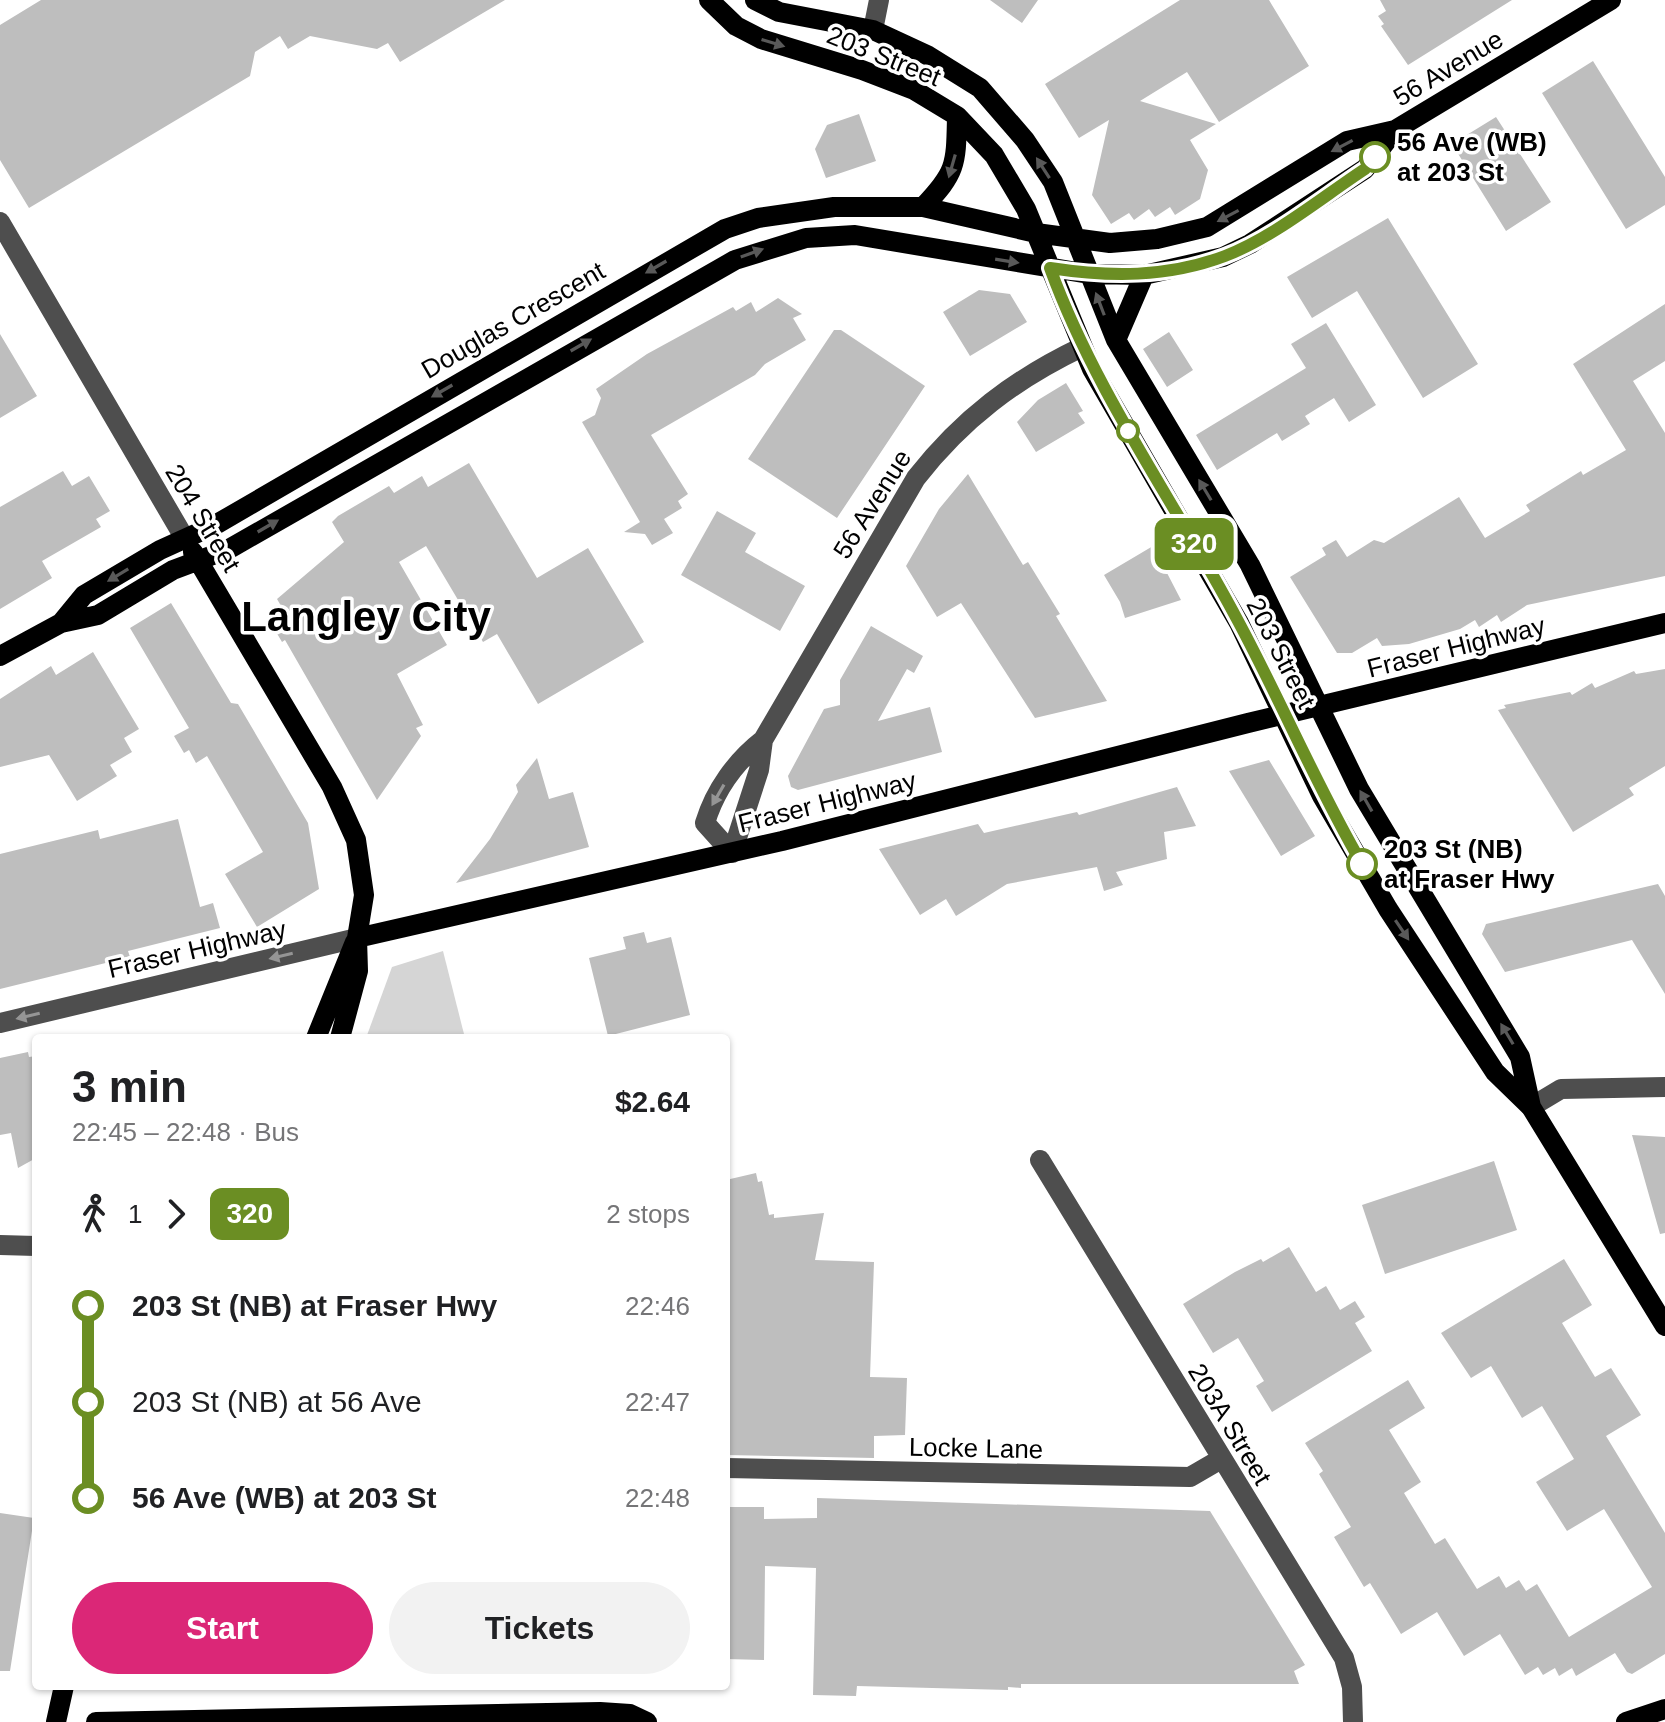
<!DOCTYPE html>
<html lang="en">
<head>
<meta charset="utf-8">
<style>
	:root { --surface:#fff; --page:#f2f2f2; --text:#202124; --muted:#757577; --accent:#db2777 }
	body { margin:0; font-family:Arial,sans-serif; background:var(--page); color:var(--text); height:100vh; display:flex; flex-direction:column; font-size:30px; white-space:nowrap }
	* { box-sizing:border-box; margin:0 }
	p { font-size:26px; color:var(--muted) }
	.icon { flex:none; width:44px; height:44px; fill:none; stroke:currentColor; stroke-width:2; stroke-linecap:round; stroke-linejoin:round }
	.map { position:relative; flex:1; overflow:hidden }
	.details { position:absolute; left:32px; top:1034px; width:698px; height:656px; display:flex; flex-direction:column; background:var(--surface); border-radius:8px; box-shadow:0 2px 6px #0004 }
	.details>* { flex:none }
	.badge { padding:0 16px; border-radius:12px; font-size:28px; line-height:52px }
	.map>.badge { position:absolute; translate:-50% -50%; box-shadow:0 0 0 4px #fff }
	.legs { display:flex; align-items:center; gap:12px; height:88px; padding:0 40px; font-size:26px }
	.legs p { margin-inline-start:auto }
	.overview { display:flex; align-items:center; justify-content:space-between; height:136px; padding:0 40px }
	h1 { font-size:44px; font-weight:600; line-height:60px }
	.button { display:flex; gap:16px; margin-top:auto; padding:16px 40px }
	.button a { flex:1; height:92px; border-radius:48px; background:var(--accent); color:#fff; font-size:32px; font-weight:600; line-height:92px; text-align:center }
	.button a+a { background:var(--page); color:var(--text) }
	ul { padding:0 40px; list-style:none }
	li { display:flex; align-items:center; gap:28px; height:96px; font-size:30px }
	li i { display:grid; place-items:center; width:12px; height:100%; margin:0 10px; background:currentColor }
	li i::after { content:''; width:20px; height:20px; margin:-10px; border:6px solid; border-radius:50%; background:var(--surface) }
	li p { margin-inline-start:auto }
	li:first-child i { background:linear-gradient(#0000 50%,currentColor 0) }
	li:last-child i { background:linear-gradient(currentColor 50%,#0000 0) }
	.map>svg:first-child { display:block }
	.green { fill:#d5d5d5 }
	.building { fill:#bebebe }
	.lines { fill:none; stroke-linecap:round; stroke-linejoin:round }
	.minor { stroke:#4e4e4e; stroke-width:20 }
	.major { stroke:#000; stroke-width:20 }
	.oneway { fill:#595959 }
	.oneway2 { fill:#959595 }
	.line-1-casing { stroke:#fff; stroke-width:18 }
	.line-1 { stroke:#6b8e23; stroke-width:12 }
	.stop-1-dot { fill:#fff; stroke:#6b8e23; stroke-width:4 }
	.labels { text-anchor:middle; stroke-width:7; stroke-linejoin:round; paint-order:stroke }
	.street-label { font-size:26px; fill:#000; stroke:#fff }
	.stop-label { font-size:26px; font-weight:bold; fill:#000; stroke:#fff; text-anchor:start }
	.town-label { font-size:42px; font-weight:bold; fill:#000; stroke:#fff }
</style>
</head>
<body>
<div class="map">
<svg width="1665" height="1722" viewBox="0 0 1665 1722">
	<rect width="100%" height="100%" fill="#fff"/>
	<path class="green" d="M 443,951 L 465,1038 L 366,1038 L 392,967 Z"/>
	<path class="building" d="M 41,0 L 505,0 L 400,62 L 388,43 L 377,49 L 310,36 L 288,49 L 280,36 L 255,52 L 250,76 L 29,208 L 0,160 L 0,25 Z
		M 990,0 L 1038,0 L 1022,23 Z
		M 1180,0 L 1269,0 L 1309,66 L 1219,122 L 1187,72 L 1140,101 L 1216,124 L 1190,140 L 1208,170 L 1200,199 L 1175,215 L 1170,207 L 1155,217 L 1149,209 L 1134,220 L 1129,213 L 1111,224 L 1092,195 L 1109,120 L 1079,138 L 1045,84 Z
		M 1380,0 L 1512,0 L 1408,65 L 1381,26 L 1384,24 L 1378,16 L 1386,11 Z
		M 1593,61 L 1665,177 L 1665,205 L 1626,229 L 1542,93 Z
		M 859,114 L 876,161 L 826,178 L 815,149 L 827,125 Z
		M 1496,117 L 1551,202 L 1506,231 L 1452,144 Z
		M 1388,218 L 1478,364 L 1423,398 L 1357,291 L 1312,318 L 1287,277 Z
		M 979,290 L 1010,294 L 1027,322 L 970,356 L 943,312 Z
		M 778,298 L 802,314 L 793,318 L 806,340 L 765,364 L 755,375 L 651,435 L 688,494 L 678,501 L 682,508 L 664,519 L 673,533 L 652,545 L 645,534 L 624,532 L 640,522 L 582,422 L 595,415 L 601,398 L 596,389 L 647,354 L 733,307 L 736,311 L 751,302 L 756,312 Z
		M 1665,304 L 1665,361 L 1633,381 L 1665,433 L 1665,576 L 1527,605 L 1501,622 L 1497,615 L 1479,627 L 1475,620 L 1460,629 L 1409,644 L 1382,646 L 1377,638 L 1352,653 L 1337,653 L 1290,577 L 1326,555 L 1322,548 L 1336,540 L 1347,557 L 1374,540 L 1384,543 L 1459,497 L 1485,538 L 1530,511 L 1526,505 L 1581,471 L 1583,475 L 1626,450 L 1573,364 Z
		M 1326,323 L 1376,405 L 1349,422 L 1334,398 L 1305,416 L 1310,424 L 1282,441 L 1277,433 L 1217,470 L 1196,435 L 1306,368 L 1291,344 Z
		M 834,330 L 841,330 L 925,386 L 837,518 L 748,459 Z
		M 1169,332 L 1193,370 L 1167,387 L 1143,349 Z
		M 0,334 L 37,396 L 0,418 Z
		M 1066,383 L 1083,411 L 1078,413 L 1085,423 L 1036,452 L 1017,422 L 1038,400 Z
		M 469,463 L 537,578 L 588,548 L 644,642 L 538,704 L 497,634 L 483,642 L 426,546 L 399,562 L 447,645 L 397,674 L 423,725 L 416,728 L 421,736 L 377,800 L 285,640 L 282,642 L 269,620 L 284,611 L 277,599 L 344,542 L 332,522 L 338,516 L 389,486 L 394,493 L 422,476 L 428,487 Z
		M 63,471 L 72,486 L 89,476 L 110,511 L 96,519 L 101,527 L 42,561 L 52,578 L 0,609 L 0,507 Z
		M 968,474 L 1023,565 L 1028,562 L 1060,614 L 1056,616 L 1107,701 L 1035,718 L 961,603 L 937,617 L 906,566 L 939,509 Z
		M 717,511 L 756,533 L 745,552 L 805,586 L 780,631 L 681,575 Z
		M 1153,546 L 1181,600 L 1125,618 L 1120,602 L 1104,575 Z
		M 171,603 L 231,703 L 238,704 L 308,823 L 319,889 L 257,927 L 225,874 L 263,852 L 207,756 L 196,763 L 189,750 L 184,753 L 174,736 L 189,728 L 130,628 Z
		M 871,626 L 923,656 L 914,673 L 907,669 L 878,721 L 930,707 L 942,752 L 798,790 L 791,787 L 788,776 L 824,709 L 840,705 L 840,680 Z
		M 93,652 L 139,729 L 124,738 L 132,752 L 110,765 L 117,776 L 77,801 L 49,755 L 0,767 L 0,699 L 51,666 L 56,675 Z
		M 1665,669 L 1665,766 L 1629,788 L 1634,795 L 1573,832 L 1498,710 L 1506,708 L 1504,705 L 1570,692 L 1572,695 L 1592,683 L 1595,688 L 1634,671 L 1636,674 Z
		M 537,758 L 549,799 L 573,792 L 589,847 L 456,883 L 490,839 L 518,792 L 516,785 Z
		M 1269,760 L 1315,836 L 1281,856 L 1229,771 Z
		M 1177,787 L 1196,826 L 1164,832 L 1167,859 L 1116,872 L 1123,885 L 1104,891 L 1097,867 L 1007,884 L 956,916 L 946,899 L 920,915 L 879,849 L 978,824 L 984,833 L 1077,812 L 1079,815 Z
		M 178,819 L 200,907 L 213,903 L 220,928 L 128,951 L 130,957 L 0,989 L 0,854 L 98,830 L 100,839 Z
		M 1658,884 L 1665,896 L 1665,994 L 1632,940 L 1505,972 L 1482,934 L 1486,924 Z
		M 644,932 L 647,943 L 671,937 L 690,1015 L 608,1036 L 589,958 L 626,949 L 623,937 Z
		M 28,1052 L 29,1057 L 36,1056 L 36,1158 L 18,1168 L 11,1133 L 0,1135 L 0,1058 Z
		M 1632,1135 L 1665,1137 L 1665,1233 L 1660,1234 Z
		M 1494,1161 L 1517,1230 L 1385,1274 L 1362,1205 Z
		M 756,1173 L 758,1182 L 762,1181 L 769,1215 L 774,1214 L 774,1218 L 824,1213 L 815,1260 L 874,1262 L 870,1377 L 907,1378 L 905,1435 L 874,1436 L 874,1458 L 726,1455 L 726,1180 Z
		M 1289,1247 L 1316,1292 L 1326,1286 L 1340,1310 L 1355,1301 L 1365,1317 L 1355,1323 L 1372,1351 L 1272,1412 L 1256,1386 L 1264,1381 L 1238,1338 L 1213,1353 L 1183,1304 L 1235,1272 L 1261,1259 L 1263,1262 Z
		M 1564,1259 L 1592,1305 L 1562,1323 L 1595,1377 L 1611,1368 L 1641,1415 L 1606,1436 L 1665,1533 L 1665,1654 L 1632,1674 L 1627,1672 L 1615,1653 L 1576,1676 L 1572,1668 L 1559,1676 L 1555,1668 L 1543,1675 L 1538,1667 L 1525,1675 L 1500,1634 L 1464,1656 L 1437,1612 L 1401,1634 L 1370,1583 L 1364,1587 L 1334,1537 L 1351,1527 L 1319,1474 L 1323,1471 L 1305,1443 L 1408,1380 L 1425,1408 L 1389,1430 L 1421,1482 L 1404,1493 L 1435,1544 L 1445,1538 L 1477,1589 L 1499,1576 L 1506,1588 L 1519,1580 L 1526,1591 L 1537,1584 L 1569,1637 L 1652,1587 L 1604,1509 L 1567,1531 L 1536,1482 L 1574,1459 L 1542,1406 L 1522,1418 L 1491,1366 L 1471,1378 L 1441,1333 Z
		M 817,1498 L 1210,1511 L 1305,1665 L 1294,1671 L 1299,1684 L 1021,1684 L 1021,1688 L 1008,1687 L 1008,1690 L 857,1686 L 856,1696 L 813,1695 L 816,1568 L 765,1566 L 764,1660 L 726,1659 L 726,1507 L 764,1507 L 764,1519 L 817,1518 Z
		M 0,1513 L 34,1518 L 10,1671 L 0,1671 Z"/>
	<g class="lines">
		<path class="minor" d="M 873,30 L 879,0
			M 0,222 L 185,539
			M 732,853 L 705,823 C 715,790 736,761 763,740 L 916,478 C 962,419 1015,379 1082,347
			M 732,853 L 759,770 L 763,740
			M 0,1023 L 357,938
			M 1531,1107 L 1561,1089 L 1665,1087
			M 1040,1160 L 1344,1658 L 1352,1687 L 1353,1722
			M 0,1245 L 36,1246
			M 726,1468 L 1190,1477 L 1221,1459"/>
		<path class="major" d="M 709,0 L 736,26 L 761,39 L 862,70 L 914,90 L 957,116 L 994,155 L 1026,209 L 1092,369 L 1239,623 L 1322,796 L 1388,909 L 1495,1072 L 1531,1107 L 1665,1326
			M 755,0 L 779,12 L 873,30 L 927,55 L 980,88 L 1025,140 L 1053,182 L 1116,340 L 1250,565 L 1359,789 L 1520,1057 L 1531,1107
			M 923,207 C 957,172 956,164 957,116
			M 1116,340 L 1144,275
			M 193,552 L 332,787 L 356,840 L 364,895 L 357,938 L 358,971 L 340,1038
			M 61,623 L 84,595 L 160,550 L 215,525 L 725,229 L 758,218 L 834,207 L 923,207 L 1036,233 L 1110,243 L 1157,239 L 1207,227 L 1347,141 L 1395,130 L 1611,0
			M 0,656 L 61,623 L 98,615 L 173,570 L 229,549 L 735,260 L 806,238 L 855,235 L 1089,274 L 1144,275 L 1223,257 L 1250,244 L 1365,169 L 1395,130
			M 357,938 L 782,841 L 1248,723 L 1665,623
			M 316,1038 L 355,942
			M 56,1722 L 64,1686
			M 96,1722 L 600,1712 L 630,1714 L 647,1722
			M 1626,1722 L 1665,1709"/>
	</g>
	<defs><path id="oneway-solid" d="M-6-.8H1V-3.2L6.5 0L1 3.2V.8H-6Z" transform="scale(2)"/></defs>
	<g class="oneway">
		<use href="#oneway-solid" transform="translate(773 43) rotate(17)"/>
		<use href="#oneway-solid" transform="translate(1342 146) rotate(152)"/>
		<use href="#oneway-solid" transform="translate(952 166) rotate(106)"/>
		<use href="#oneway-solid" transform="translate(1043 168) rotate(-123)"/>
		<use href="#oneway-solid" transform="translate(1228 216) rotate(152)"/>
		<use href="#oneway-solid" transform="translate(752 253) rotate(-20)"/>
		<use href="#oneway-solid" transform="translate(1007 261) rotate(9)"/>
		<use href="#oneway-solid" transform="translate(656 267) rotate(150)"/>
		<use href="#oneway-solid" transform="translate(1100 304) rotate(-111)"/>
		<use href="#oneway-solid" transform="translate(581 345) rotate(-30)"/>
		<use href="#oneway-solid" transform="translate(442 391) rotate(150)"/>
		<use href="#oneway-solid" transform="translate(1205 490) rotate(-121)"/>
		<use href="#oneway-solid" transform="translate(268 526) rotate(-30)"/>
		<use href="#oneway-solid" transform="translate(118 575) rotate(149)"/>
		<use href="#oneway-solid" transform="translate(1366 801) rotate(-120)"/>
		<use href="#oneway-solid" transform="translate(1402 930) rotate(56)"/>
		<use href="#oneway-solid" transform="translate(1507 1034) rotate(-121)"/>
	</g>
	<g class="oneway2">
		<use href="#oneway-solid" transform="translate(718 795) rotate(120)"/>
		<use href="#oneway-solid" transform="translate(281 956) rotate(167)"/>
		<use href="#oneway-solid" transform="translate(28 1016) rotate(167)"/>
	</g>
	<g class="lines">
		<defs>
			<path id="line-1" d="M 1362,864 C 1316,785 1281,701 1238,621 C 1175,502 1096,394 1050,268 C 1109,277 1167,278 1225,256 C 1274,237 1321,198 1365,169 L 1375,157"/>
		</defs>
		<use href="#line-1" class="line-1-casing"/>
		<use href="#line-1" class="line-1"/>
	</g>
	<g class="stop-1-dot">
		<circle cx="1375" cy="157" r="14"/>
		<circle cx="1128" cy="431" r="10"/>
		<circle cx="1362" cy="864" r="14"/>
	</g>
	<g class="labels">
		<g class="street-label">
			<text transform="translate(884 56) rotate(22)" y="9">203 Street</text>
			<text transform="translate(1448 68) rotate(-31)" y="9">56 Avenue</text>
			<text transform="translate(513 320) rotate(-30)" y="9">Douglas Crescent</text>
			<text transform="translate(872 504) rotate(-58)" y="9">56 Avenue</text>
			<text transform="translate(203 518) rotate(59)" y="9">204 Street</text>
			<text transform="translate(1456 647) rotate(-14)" y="9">Fraser Highway</text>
			<text transform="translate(1281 653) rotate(63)" y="9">203 Street</text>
			<text transform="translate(827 802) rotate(-14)" y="9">Fraser Highway</text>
			<text transform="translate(197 949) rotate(-13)" y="9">Fraser Highway</text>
			<text transform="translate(1230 1424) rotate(59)" y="9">203A Street</text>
			<text transform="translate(976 1448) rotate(1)" y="9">Locke Lane</text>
		</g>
		<g class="stop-label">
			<text x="1397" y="151">56 Ave (WB)<tspan x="1397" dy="30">at 203 St</tspan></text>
			<text x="1384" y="858">203 St (NB)<tspan x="1384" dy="30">at Fraser Hwy</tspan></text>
		</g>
		<g class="town-label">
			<text x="366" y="631">Langley City</text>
		</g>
	</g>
</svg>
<b class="badge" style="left:1194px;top:544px;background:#6b8e23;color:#fff">320</b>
<section class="details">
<div class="overview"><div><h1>3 min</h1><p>22:45 – 22:48 · Bus</p></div><b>$2.64</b></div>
<div class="legs"><svg class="icon" aria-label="walk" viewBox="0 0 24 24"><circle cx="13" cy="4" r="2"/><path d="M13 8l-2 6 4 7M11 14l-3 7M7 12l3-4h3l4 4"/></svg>1<svg class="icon" aria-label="forward" viewBox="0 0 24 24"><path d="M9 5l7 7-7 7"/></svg><b class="badge" style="background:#6b8e23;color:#fff">320</b><p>2 stops</p></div>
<ul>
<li><i style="color:#6b8e23"></i><b>203 St (NB) at Fraser Hwy</b><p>22:46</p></li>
<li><i style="color:#6b8e23"></i><span>203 St (NB) at 56 Ave</span><p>22:47</p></li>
<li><i style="color:#6b8e23"></i><b>56 Ave (WB) at 203 St</b><p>22:48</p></li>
</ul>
<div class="button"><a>Start</a><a>Tickets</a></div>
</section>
</div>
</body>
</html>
